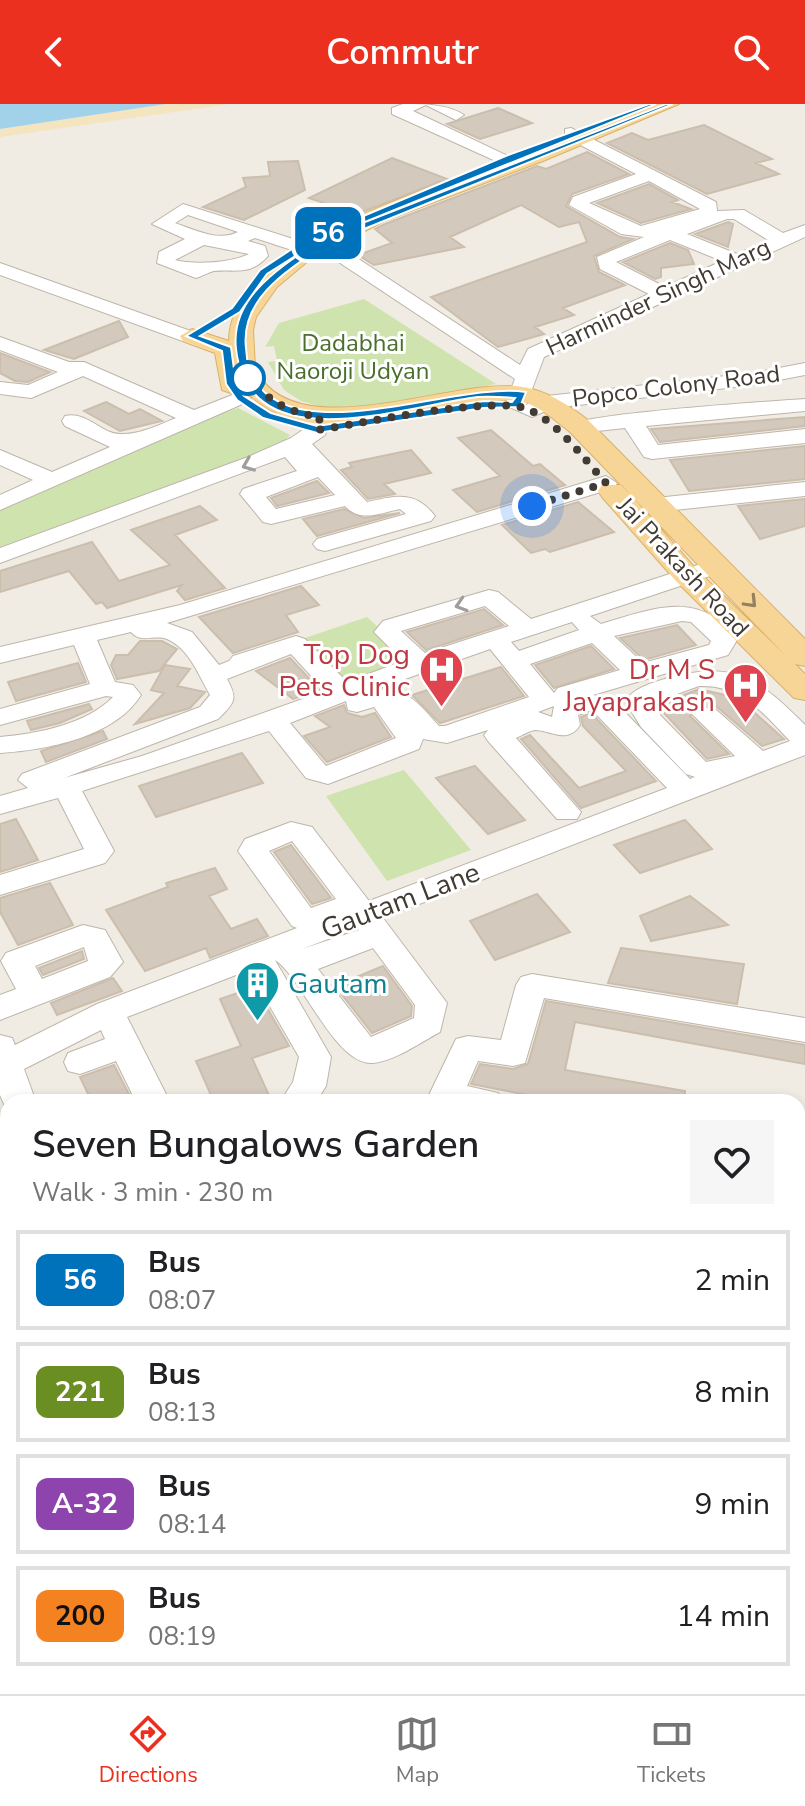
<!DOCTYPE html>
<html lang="en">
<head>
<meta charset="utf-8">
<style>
	:root { --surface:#fff; --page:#f6f6f6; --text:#202124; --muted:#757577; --line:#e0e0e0; --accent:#ec301f }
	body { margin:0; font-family:"Nunito Sans",sans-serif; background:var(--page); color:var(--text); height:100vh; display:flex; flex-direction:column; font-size:30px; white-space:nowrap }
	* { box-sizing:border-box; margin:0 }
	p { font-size:26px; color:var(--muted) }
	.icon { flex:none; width:44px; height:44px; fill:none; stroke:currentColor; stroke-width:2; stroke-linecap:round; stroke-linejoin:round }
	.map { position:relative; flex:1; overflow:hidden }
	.panel { position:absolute; left:0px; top:990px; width:806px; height:600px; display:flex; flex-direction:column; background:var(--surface); border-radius:24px 24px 0 0; box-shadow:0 4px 12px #0003 }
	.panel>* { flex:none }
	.badge { padding:0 16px; border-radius:12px; font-size:28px; line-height:52px }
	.you { position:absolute; width:40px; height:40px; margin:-20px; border:6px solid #fff; border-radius:50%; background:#1a73e8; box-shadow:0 0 0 12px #1a73e833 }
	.map>.badge { position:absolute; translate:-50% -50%; box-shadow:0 0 0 4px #fff }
	.round { display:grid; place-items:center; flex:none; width:84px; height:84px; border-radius:0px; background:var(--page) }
	.summary { display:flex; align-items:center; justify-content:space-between; height:136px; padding:0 32px }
	h1 { font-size:38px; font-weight:600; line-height:60px }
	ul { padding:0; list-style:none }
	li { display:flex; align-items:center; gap:24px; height:100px; margin:0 16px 12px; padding:0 16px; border:4px solid var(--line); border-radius:0px }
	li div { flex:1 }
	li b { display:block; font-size:30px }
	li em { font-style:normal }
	li .badge { min-width:88px; font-weight:700; text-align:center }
	header { display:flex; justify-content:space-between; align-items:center; height:104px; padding:0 32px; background:var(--accent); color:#fff; font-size:36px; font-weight:600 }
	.tabs { display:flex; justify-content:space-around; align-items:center; height:112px; border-top:2px solid var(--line); background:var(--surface); font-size:22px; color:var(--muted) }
	.tabs a { display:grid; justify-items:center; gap:4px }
	.tabs .active { color:var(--accent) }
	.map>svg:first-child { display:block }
	.green { fill:#cfe3ae }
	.sand { fill:#f4e5c0 }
	.water { fill:#a2d2ea }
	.building { fill:#d4c9bd; stroke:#cbbead; stroke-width:2 }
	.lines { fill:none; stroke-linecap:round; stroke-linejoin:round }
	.minor-casing { stroke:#beb5aa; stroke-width:2 }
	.major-casing { stroke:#dbb067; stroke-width:2 }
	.minor { fill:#fff; fill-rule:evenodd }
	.major { fill:#f7d596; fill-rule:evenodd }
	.oneway { stroke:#a09d9a }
	.oneway2 { stroke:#938060 }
	.line { fill:#0072bc; stroke:#fff; stroke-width:2; fill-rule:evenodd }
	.walk { stroke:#423b34; stroke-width:8; stroke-dasharray:0 14.4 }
	.stop-dot { fill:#fff; stroke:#0072bc; stroke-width:4 }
	.labels { text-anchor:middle; stroke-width:6; stroke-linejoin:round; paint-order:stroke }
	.far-street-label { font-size:24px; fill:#423b34; stroke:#fff }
	.far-park-label { font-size:24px; fill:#4a6f2c; stroke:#fff }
	.health-label { font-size:28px; fill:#be3a42; stroke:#fff; text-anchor:end }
	.street-label { font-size:28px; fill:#423b34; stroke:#fff }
	.culture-label { font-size:28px; fill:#0d838f; stroke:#fff; text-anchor:start }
</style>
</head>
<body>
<header><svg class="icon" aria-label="back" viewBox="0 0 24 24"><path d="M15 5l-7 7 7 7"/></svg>Commutr<svg class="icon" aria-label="search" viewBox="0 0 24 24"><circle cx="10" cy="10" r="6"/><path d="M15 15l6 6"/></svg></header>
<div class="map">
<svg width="805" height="1590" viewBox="0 0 805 1590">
	<rect width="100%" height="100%" fill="#f0ece3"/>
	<path class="green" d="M 364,195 L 496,280 L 355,307 L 333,306 L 301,297 L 284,286 L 268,258 L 277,257 L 274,242 L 265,243 L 279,219 Z
		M 238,304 L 290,331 L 277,345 L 0,447 L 0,403 L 194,319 Z
		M 367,513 L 412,555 L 334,580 L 296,537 Z
		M 404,666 L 471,746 L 387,777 L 326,692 Z"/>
	<path class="sand" d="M 166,0 L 230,0 L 0,33 L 0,25 Z"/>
	<path class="water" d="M 0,0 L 166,0 L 0,25 Z"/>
	<path class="building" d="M 498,4 L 532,19 L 480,35 L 447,20 Z
		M 704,21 L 772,55 L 756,59 L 779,70 L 707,90 L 607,39 L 632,29 L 648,36 Z
		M 587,48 L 629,70 L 572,90 L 566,102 L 620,133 L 633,135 L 594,152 L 599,168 L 625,181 L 563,204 L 574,211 L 535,223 L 544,230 L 498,243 L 431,193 L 587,138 L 579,118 L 559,123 L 521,101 L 450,133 L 464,143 L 374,161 L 358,151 L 392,139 L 375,125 L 385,120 L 537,62 L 546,65 Z
		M 392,54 L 447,75 L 357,110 L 309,94 Z
		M 298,57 L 305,86 L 244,116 L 203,103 L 246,83 L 243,74 L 270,72 L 268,58 Z
		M 649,80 L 678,96 L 672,98 L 691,105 L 641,119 L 597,99 Z
		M 728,118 L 733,120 L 728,143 L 695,130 Z
		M 670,139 L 688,146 L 694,160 L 661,164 L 661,173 L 655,175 L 623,158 Z
		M 119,217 L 128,233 L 74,255 L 44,246 Z
		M 0,249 L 50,268 L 28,278 L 15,277 L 0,269 Z
		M 106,298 L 129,310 L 140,305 L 162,317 L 120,327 L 84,307 Z
		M 805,313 L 805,322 L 660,338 L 651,325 Z
		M 491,326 L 533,362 L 540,360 L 565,381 L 477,408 L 453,386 L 500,372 L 458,334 Z
		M 805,342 L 805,375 L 689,387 L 670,356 Z
		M 411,346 L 431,369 L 384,380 L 395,390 L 368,395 L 341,366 L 352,363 L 349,359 Z
		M 317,377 L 329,389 L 277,402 L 271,394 Z
		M 805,395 L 805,422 L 760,435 L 738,402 Z
		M 578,398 L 614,428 L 550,448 L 545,445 L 531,449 L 502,421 Z
		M 200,402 L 217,416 L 175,431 L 225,484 L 185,496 L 177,487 L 182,481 L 107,504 L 102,498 L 96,500 L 69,467 L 0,488 L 0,467 L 92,438 L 119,477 L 170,461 L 131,426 Z
		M 344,405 L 364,414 L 400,409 L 317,432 L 303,415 Z
		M 301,482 L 319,501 L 286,511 L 298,528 L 233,549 L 199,513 Z
		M 484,505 L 503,521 L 426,546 L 407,528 Z
		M 677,521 L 696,541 L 644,556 L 620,534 Z
		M 140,537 L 162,537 L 177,545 L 159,567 L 117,575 L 111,561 L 116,551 L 128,551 Z
		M 591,542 L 614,565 L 554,584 L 535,561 Z
		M 290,554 L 320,586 L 293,595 L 256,567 Z
		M 78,559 L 86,578 L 16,597 L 8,578 Z
		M 165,561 L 190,565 L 177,582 L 205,588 L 190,604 L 135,620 L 164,589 L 151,586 Z
		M 501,563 L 524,592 L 440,619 L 412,591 Z
		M 699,585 L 738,594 L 784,635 L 762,642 L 716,602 L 696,601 L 690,612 L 729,650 L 707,655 L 662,607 L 674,603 L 668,597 Z
		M 89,600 L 92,605 L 60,619 L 31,626 L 27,617 Z
		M 344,601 L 347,609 L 362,613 L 375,609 L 391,633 L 327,658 L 304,632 L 330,623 L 315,612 Z
		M 591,609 L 656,677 L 581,704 L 521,635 L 530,631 L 579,684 L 626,667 L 583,622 L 581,613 Z
		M 103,627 L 107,635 L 46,658 L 41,647 Z
		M 242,649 L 263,679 L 156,713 L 139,682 Z
		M 475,662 L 525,716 L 488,730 L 436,674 Z
		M 16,715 L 38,756 L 0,768 L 0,720 Z
		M 685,716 L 712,745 L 640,769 L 614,741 Z
		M 291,741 L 331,794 L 312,800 L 274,748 Z
		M 215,764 L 227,785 L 209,792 L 231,825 L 257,815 L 268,832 L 210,854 L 206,844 L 145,867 L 106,806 L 168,783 L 166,779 Z
		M 50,779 L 73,821 L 18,841 L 0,808 L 0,794 Z
		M 537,790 L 570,828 L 495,856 L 470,817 Z
		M 690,792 L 728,821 L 651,837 L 640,812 Z
		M 621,844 L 744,860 L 737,900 L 608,879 Z
		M 82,847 L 84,855 L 43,871 L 39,864 Z
		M 383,862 L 412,902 L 411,912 L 372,929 L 335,882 Z
		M 113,874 L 122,887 L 57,911 L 51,899 Z
		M 255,883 L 289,942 L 252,954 L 272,998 L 214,998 L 196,957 L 241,942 L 220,895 Z
		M 546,897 L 805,941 L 805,960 L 575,918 L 565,966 L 685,987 L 684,998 L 564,998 L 471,980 L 480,960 L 513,965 L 528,960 Z
		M 114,961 L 133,998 L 92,998 L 80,973 Z"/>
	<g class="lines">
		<defs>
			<path id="minor" d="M 403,0 C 424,0 448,0 464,11 L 456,16 L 426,1 L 413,7 L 514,55 L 512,59 L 500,59 L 392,10 L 392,4 Z
				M 571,24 L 716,98 L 717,107 L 744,106 L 783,129 L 805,121 L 805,133 L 544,253 L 526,301 L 547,292 L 753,269 L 805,259 L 805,271 L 753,281 L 552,304 L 532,313 L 505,301 L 515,275 L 319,145 L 310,152 L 255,134 L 248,137 L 265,142 L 268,152 C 250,172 237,165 214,167 C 209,168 202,172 196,174 L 157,159 L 159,148 L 185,135 L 152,120 L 183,100 L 312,141 L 307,135 L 310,131 L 322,131 L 520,261 L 528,245 L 649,190 L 600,165 L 597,153 L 644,133 L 621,130 L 569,101 L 573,93 L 636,70 L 565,33 L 565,25 ZM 649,77 L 700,105 L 641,122 L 589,99 ZM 188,111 L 238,128 C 218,138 195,126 175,119 ZM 727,115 L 734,115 L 768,136 L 737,150 L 687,130 ZM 670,136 L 722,157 L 665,183 L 616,158 ZM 204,141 L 249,150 C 231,159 194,161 175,156 Z
				M 0,159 L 227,240 L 230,244 L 227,248 L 213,248 L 0,171 Z
				M 0,233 L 69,258 L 84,258 L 194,306 L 240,288 L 251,294 L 247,298 L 0,406 L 0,391 L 33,376 L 0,361 L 0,346 L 52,368 L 110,343 L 65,322 L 62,317 L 65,312 C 87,307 101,330 120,330 C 139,331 159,321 176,314 L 83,272 L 31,294 L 0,290 L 0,278 L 28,281 L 58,268 L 0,246 Z
				M 805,295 L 805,307 L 646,322 L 658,341 L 805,325 L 805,339 L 652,355 L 644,353 L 625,324 L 579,329 L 568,322 C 578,310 774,297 805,295 Z
				M 320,307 L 331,313 L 325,331 L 312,340 L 367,398 C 396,392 415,386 435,412 L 431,417 L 325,447 L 317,445 L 313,440 L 317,435 L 406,410 L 400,405 C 380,409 361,419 345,402 L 271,420 L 263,418 L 240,390 L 243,385 L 297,367 L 285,353 L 0,459 L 0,444 L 248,353 L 291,334 L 307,323 L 312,308 ZM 318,373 L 335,391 L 276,405 L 266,393 Z
				M 606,372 L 617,379 L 614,384 L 167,519 L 192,528 L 219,561 L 229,557 L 233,552 L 296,532 L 305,535 L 347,578 L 403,557 L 374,528 L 383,517 L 489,486 L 498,488 L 531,515 L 716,455 L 728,462 L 725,467 L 590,512 L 601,520 C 652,505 701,484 737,536 L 728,551 L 593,591 L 612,595 L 690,675 L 695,673 L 686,670 L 641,623 L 625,597 C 635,583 652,579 668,574 C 735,556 759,575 805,621 L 805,651 L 383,814 L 447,899 L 440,928 C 421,938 395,957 373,959 C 335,962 303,874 275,856 L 331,953 L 326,982 L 316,998 L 280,998 L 293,978 L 299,953 L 249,866 L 127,913 L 170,998 L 136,998 L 116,957 L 80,970 L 68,967 L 64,958 L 68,949 L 105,935 L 101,926 L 24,965 L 36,998 L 8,998 L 7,1007 L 0,991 L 0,931 L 12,934 L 15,941 L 97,900 L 297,824 L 292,822 L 238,747 L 245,735 L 291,718 L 312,723 L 369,797 L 667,684 L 592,606 L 578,611 L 580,621 C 568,640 552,627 536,626 C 530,626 521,632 516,634 L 581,708 L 577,715 L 557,715 L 488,637 L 484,631 L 488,626 L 447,639 L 423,635 L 419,645 L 328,680 L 306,674 L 269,627 L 82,687 L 114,747 L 105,759 L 0,791 L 0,771 L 84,745 L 58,694 L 0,710 L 0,692 L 28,684 L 18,676 L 22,670 L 200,603 L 210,591 C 199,572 189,544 167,535 C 154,530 141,540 131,528 L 97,536 L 115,578 L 133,581 L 141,591 C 115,633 47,646 0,649 L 0,633 C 37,630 87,620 113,593 L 106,592 L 0,621 L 0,605 L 90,580 L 74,541 L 0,559 L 0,543 L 180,501 ZM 485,502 L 509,522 L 425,549 L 401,527 ZM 682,517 L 691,518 L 711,537 L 709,541 L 643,559 L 614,532 ZM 572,518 L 579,526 L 519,547 L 511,538 ZM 592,539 L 620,566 L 558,584 L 554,589 L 530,560 ZM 490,545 L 529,593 L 445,622 L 439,622 C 418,599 405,580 371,587 ZM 291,550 L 325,587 L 142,652 L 64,674 L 218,615 C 235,599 238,595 227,575 ZM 699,582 C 741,580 763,609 790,637 L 763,647 L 714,604 L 696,604 L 692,610 L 735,652 L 706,658 L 661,612 L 652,599 ZM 346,597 L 348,606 L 357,608 L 374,603 L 396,634 L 326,662 L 290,619 ZM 554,602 L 552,613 L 538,608 ZM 292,737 L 336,795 L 311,804 L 269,747 ZM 357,824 L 359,826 L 302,845 ZM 373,844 L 415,901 L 414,914 L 371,933 L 318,865 Z
				M 805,378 L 805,392 L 656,408 L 644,401 L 656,394 Z
				M 83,821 L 105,826 L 123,858 L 110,873 L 0,916 L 0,891 L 16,885 L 1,857 L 6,849 ZM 84,843 L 88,857 L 42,875 L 35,862 Z
				M 532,870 L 805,914 L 805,938 L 544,894 L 525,959 L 513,962 L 478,957 L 467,982 L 498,989 L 503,998 L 433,998 L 429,991 L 456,935 L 468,932 L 501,936 L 516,881 L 521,873 Z
				M 798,1036 L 805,1037 L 805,1065 L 798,1064 Z
				M 798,1236 L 805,1237 L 805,1269 L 798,1268 Z
				M 8,1254 L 8,1310 L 0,1313 L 0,1257 Z
				M 152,1582 L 196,1582 L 194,1590 L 150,1590 Z
				M 688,1582 L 732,1582 L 731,1590 L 687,1590 Z"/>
			<path id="major" d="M 651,0 L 679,0 L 543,57 L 384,117 L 308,157 L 277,183 L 256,213 L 253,226 L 255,264 C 293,347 454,272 523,283 C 548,287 568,301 588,316 L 805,535 L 805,562 L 795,560 L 805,570 L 805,596 L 794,594 L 676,477 L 602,393 L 598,387 L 602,381 L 622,381 L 696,465 L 786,552 L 570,328 C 556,317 541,303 523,298 C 506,294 486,297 468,299 C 395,309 300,349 242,283 L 231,289 L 222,286 L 215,249 L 183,237 L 180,232 L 192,225 L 229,237 C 229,140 434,84 508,56 C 556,38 603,17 651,0 Z
				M 0,1355 L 8,1358 L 8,1402 L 0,1399 Z
				M 0,1412 L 8,1415 L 8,1461 L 0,1458 Z
				M 353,1582 L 422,1582 L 425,1590 L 356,1590 Z
				M 534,1582 L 605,1582 L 608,1590 L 537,1590 Z"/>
		</defs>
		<use href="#minor" class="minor-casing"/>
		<use href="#major" class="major-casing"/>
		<use href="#minor" class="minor"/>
		<use href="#major" class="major"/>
	</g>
	<defs><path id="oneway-chevron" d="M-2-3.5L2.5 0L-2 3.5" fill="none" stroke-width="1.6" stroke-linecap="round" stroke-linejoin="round" transform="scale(2)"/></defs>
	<g class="oneway">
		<use href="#oneway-chevron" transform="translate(248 361) rotate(158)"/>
		<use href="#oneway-chevron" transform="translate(461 501) rotate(163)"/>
	</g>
	<use class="oneway2" href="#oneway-chevron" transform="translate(751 498) rotate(46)"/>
	<path class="line" d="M 649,0 L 656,0 L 365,118 L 666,0 L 673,0 L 327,140 C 291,164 240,193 246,244 C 247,251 247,262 250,268 C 287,352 457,276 526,288 L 520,303 L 484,304 L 317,329 L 263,314 L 237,296 L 226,280 L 222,247 L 186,232 L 232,204 L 260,166 L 304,137 L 508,51 ZM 316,139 C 279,164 230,194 236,245 C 249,360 407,301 478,293 C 490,292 503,293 515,294 L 512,298 L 484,297 L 317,322 L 271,309 L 244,292 L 236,280 L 231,243 L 200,232 L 240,208 L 267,170 Z"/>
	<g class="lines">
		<path class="walk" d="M 248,274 L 244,268 C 265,295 285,308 320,313 L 317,326 C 359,320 498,290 530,306 C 560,321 584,355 606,379 L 532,402"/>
	</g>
	<defs>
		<symbol id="hospital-pin" viewBox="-11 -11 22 30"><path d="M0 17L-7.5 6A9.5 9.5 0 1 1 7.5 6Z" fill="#e0444e" stroke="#fff"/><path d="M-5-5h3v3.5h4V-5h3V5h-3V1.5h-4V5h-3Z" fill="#fff"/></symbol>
		<symbol id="building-pin" viewBox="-11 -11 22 30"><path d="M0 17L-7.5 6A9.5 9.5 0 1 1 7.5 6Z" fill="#0f9aa8" stroke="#fff"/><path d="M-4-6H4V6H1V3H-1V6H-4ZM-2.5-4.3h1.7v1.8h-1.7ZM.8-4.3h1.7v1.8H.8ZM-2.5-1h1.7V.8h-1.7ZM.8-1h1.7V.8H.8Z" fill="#fff"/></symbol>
	</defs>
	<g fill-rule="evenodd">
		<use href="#hospital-pin" x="416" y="540" width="51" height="69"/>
		<use href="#hospital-pin" x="720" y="556" width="51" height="69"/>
		<use href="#building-pin" x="232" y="854" width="51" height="69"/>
	</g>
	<circle class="stop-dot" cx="248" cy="274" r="16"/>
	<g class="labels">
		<g class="far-street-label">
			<text transform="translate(658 193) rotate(-25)" y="8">Harminder Singh Marg</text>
			<text transform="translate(676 282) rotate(-7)" y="8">Popco Colony Road</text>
			<text transform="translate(683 463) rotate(47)" y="8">Jai Prakash Road</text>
		</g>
		<g class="far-park-label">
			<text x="353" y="247">Dadabhai<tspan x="353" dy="28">Naoroji Udyan</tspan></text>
		</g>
		<g class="health-label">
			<text x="410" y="560">Top Dog<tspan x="410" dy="32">Pets Clinic</tspan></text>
			<text x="715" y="575">Dr M S<tspan x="715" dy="32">Jayaprakash</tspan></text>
		</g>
		<g class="street-label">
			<text transform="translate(400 796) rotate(-21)" y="10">Gautam Lane</text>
		</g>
		<g class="culture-label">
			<text x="288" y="889">Gautam</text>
		</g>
	</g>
</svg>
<div class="you" style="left:532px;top:402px"></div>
<b class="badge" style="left:328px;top:129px;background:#0072bc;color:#fff">56</b>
<section class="panel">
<div class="summary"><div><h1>Seven Bungalows Garden</h1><p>Walk · 3 min · 230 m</p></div><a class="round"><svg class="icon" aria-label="heart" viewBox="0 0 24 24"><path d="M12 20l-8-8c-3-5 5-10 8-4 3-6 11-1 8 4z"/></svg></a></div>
<ul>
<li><span class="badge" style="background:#0072bc;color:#fff">56</span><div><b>Bus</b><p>08:07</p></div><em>2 min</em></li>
<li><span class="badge" style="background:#6b8e23;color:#fff">221</span><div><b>Bus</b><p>08:13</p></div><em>8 min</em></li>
<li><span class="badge" style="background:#8e44ad;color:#fff">A-32</span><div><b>Bus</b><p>08:14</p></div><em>9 min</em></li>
<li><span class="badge" style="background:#f58220;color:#111">200</span><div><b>Bus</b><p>08:19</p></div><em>14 min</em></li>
</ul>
</section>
</div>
<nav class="tabs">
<a class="active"><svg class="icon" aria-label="directions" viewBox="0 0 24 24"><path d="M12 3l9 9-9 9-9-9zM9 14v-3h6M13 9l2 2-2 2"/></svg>Directions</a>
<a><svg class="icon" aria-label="map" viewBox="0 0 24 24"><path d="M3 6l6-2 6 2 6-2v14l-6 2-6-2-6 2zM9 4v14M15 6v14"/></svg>Map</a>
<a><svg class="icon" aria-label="tickets" viewBox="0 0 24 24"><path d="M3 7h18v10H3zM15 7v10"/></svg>Tickets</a>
</nav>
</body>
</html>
